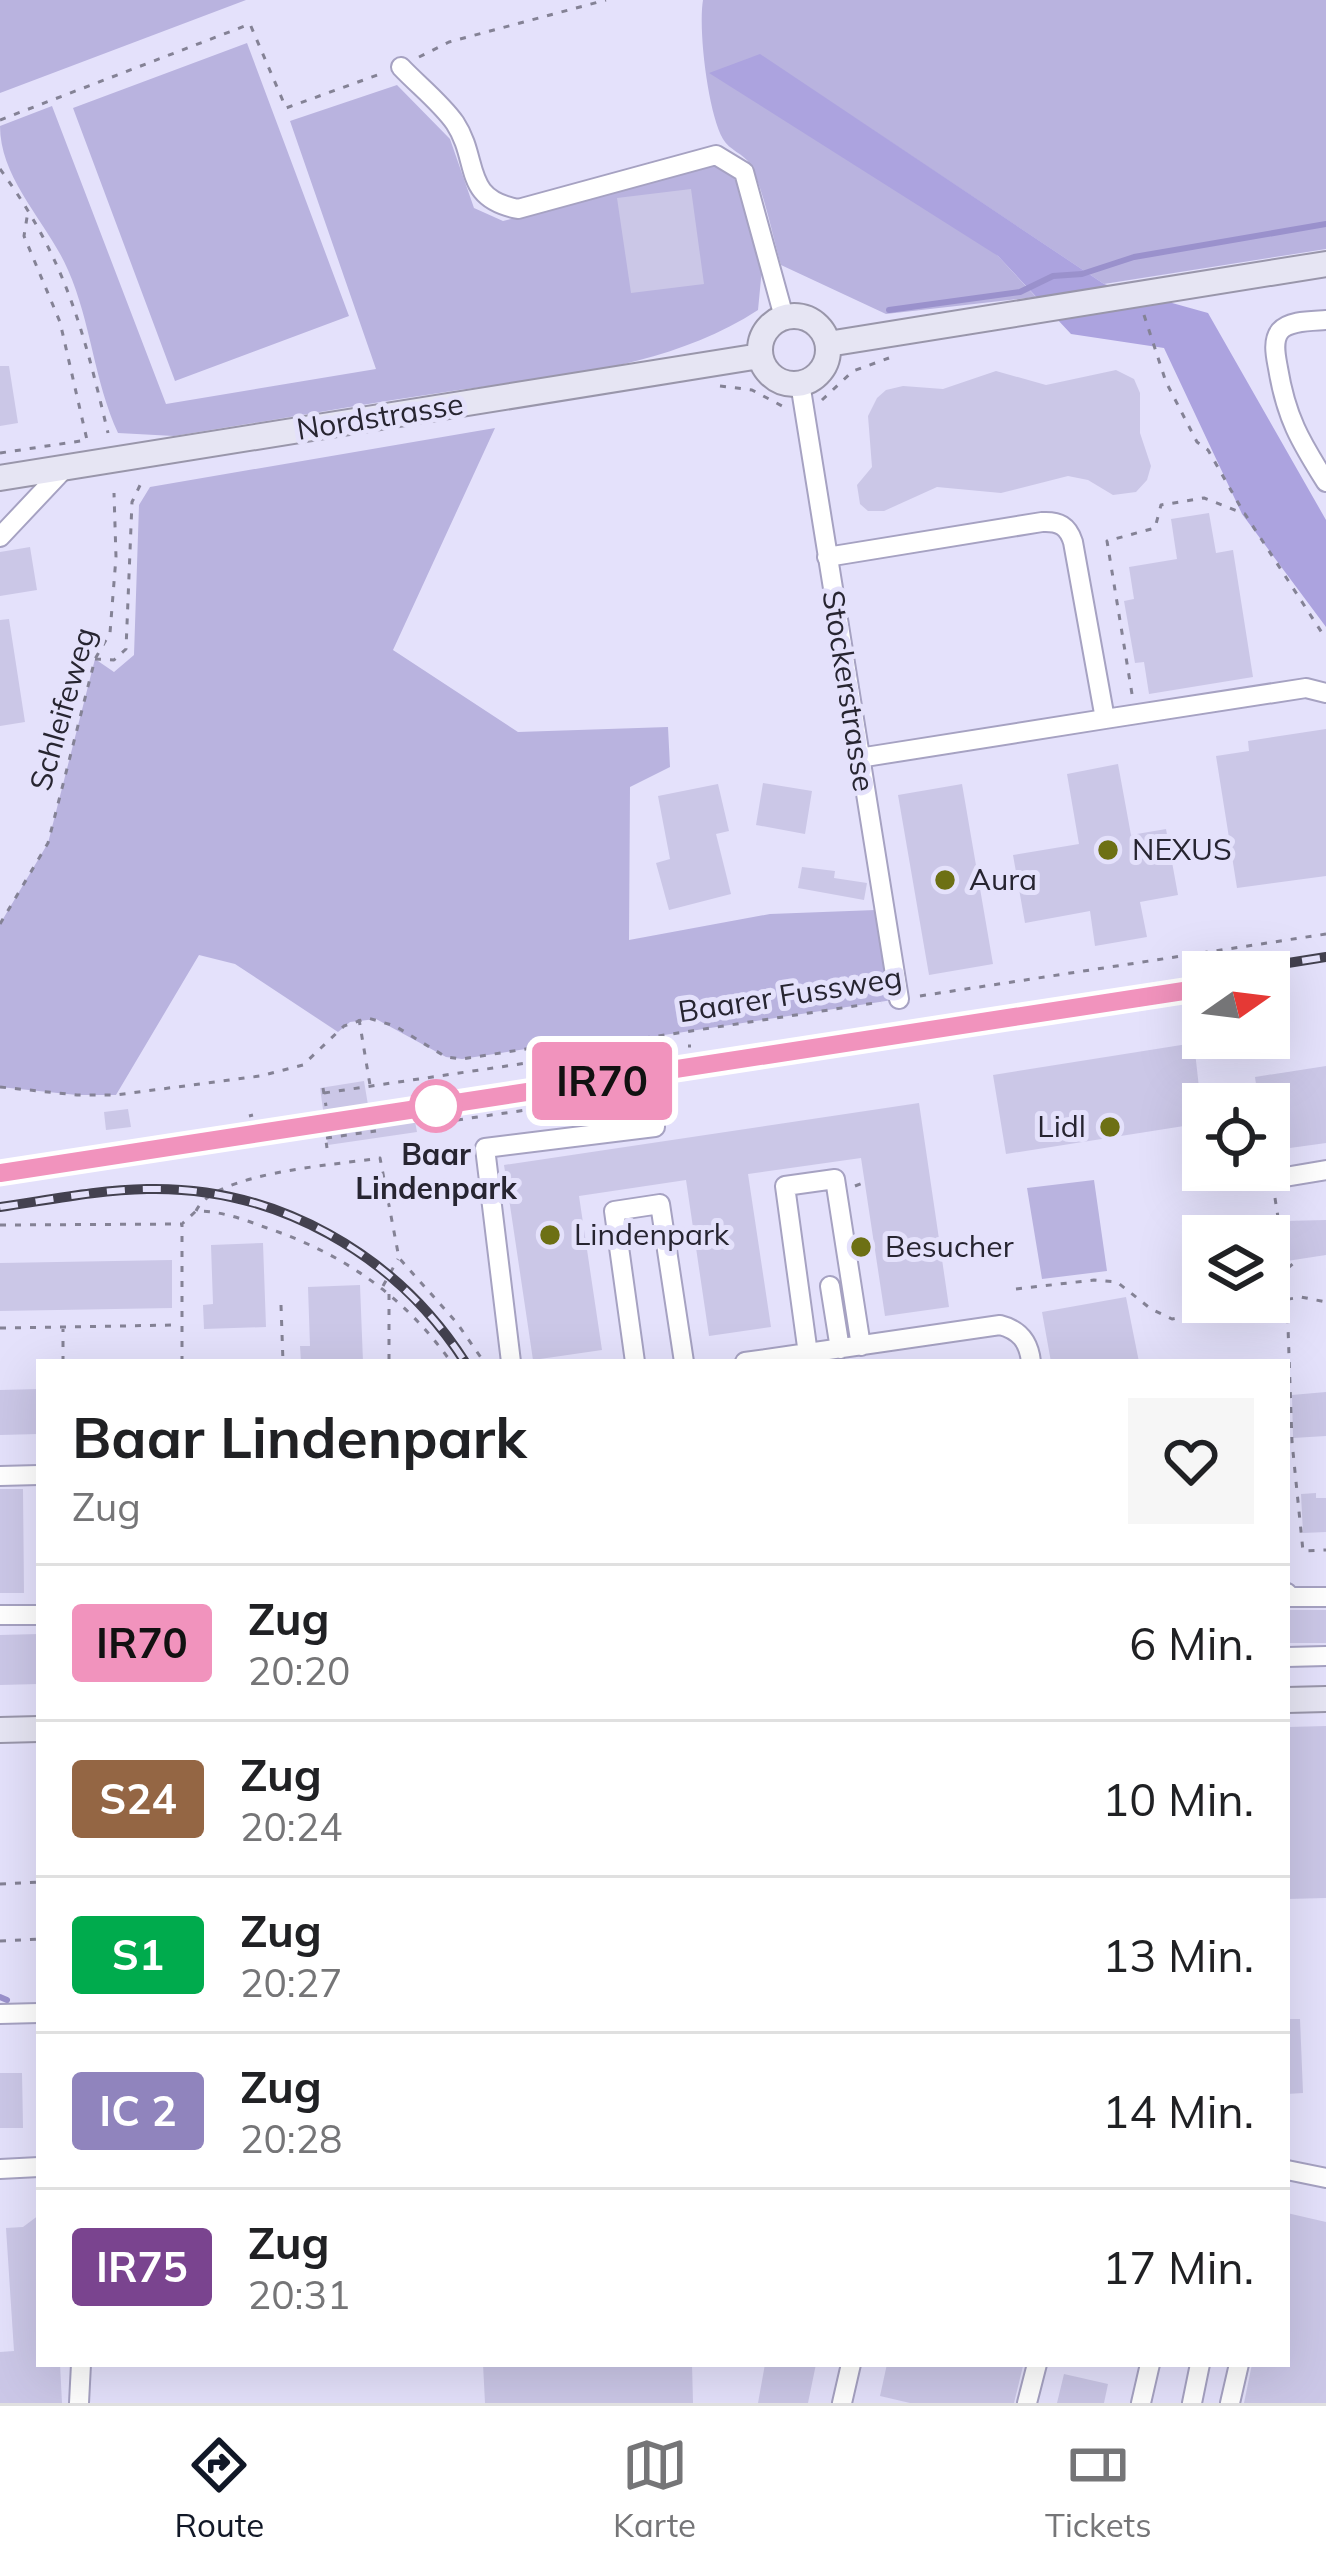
<!DOCTYPE html>
<html lang="de">
<head>
<meta charset="utf-8">
<style>
	:root { --surface:#fff; --page:#f6f6f6; --text:#202124; --muted:#757577; --line:#e0e0e0; --accent:#111827 }
	body { margin:0; font-family:Mulish,sans-serif; background:var(--page); color:var(--text); height:100vh; display:flex; flex-direction:column; font-size:45px; white-space:nowrap }
	* { box-sizing:border-box; margin:0 }
	p { font-size:39px; color:var(--muted) }
	.icon { flex:none; width:66px; height:66px; fill:none; stroke:currentColor; stroke-width:2; stroke-linecap:round; stroke-linejoin:round }
	.map { position:relative; flex:1; overflow:hidden }
	.sheet { position:absolute; left:36px; top:1359px; width:1254px; height:1008px; display:flex; flex-direction:column; background:var(--surface); border-radius:0px; box-shadow:0 12px 48px #0002 }
	.sheet>* { flex:none }
	.badge { padding:0 24px; border-radius:9px; font-size:42px; line-height:78px }
	.needle { width:78px; rotate:76deg }
	.fabs { position:absolute; left:1182px; top:951px; display:grid; gap:24px }
	.fabs a { display:grid; place-items:center; width:108px; height:108px; border-radius:0px; background:var(--surface); box-shadow:0 12px 48px #0002; font-size:60px }
	.map>.badge { position:absolute; translate:-50% -50%; box-shadow:0 0 0 6px #fff }
	.round { display:grid; place-items:center; flex:none; width:126px; height:126px; border-radius:0px; background:var(--page) }
	.overview { display:flex; align-items:center; justify-content:space-between; height:204px; padding:0 36px }
	h1 { font-size:57px; font-weight:700; line-height:90px }
	ul { padding:0; list-style:none }
	li { display:flex; align-items:center; gap:36px; height:156px; padding:0 36px; border-top:3px solid var(--line) }
	li div { flex:1 }
	li b { display:block; font-size:45px }
	li em { font-style:normal }
	li .badge { min-width:132px; font-weight:700; text-align:center }
	.menu { display:flex; justify-content:space-around; align-items:center; height:168px; border-top:3px solid var(--line); background:var(--surface); font-size:33px; color:var(--muted) }
	.menu a { display:grid; justify-items:center; gap:6px }
	.menu .on { color:var(--accent) }
	.map>svg:first-child { display:block }
	.green { fill:#b9b3df }
	.forest { fill:#aca3df }
	.lines { fill:none; stroke-linecap:round; stroke-linejoin:round }
	.stream { stroke:#9a91cc; stroke-width:6 }
	.building { fill:#cbc7e7 }
	.minor-casing { stroke:#a6a2c2; stroke-width:22 }
	.major-casing { stroke:#9996aa; stroke-width:28 }
	.path { stroke:#848295; stroke-width:3; stroke-dasharray:6 9; stroke-linecap:butt }
	.minor { stroke:#fff; stroke-width:18 }
	.major { stroke:#e6e5f3; stroke-width:24 }
	.rail-casing { stroke:#43414f; stroke-width:10 }
	.rail { stroke:#e4e1fb; stroke-width:6; stroke-dasharray:18; stroke-linecap:butt }
	.line-casing { stroke:#fff; stroke-width:27 }
	.line { stroke:#f193bd; stroke-width:18 }
	.poi-dot { fill:#6d7014; stroke:#e4e1fb; stroke-width:4.5 }
	.stop-dot { fill:#fff; stroke:#f193bd; stroke-width:6 }
	.labels { text-anchor:middle; stroke-width:10; stroke-linejoin:round; paint-order:stroke }
	.street-label { font-size:30px; fill:#272531; stroke:#e4e1fb }
	.poi-label { font-size:30px; fill:#272531; stroke:#e4e1fb; text-anchor:start }
	.stop-label { font-size:30px; font-weight:bold; fill:#272531; stroke:#e4e1fb }
</style>
</head>
<body>
<div class="map">
<svg width="1326" height="2403" viewBox="0 0 1326 2403">
	<rect width="100%" height="100%" fill="#e4e1fb"/>
	<path class="green" d="M 0,0 L 246,0 L 0,93 Z
		M 703,0 L 1326,0 L 1326,249 L 1104,284 L 760,55 L 998,256 L 1036,297 L 886,314 L 781,265 C 773,238 763,187 750,164 C 744,154 729,150 723,139 C 708,113 698,29 703,0 Z
		M 247,43 L 349,316 L 175,381 L 73,108 Z
		M 397,85 L 450,139 L 474,208 L 503,221 L 715,166 L 738,179 L 763,258 L 758,310 C 664,371 547,377 439,393 C 351,406 262,422 174,436 L 118,433 C 94,381 91,322 68,270 C 48,223 0,180 0,126 L 52,106 L 166,404 L 376,369 L 290,121 Z
		M 495,428 L 393,650 L 518,732 L 668,727 L 670,767 L 630,787 L 629,940 L 770,914 L 876,910 L 899,999 L 612,1043 L 545,1046 L 462,1059 L 446,1057 L 376,1019 L 350,1022 L 338,1032 L 235,964 L 199,955 L 116,1095 L 77,1095 L 0,1087 L 0,924 L 48,843 L 95,659 L 114,672 L 134,655 L 139,505 L 150,487 Z
		M 1094,1180 L 1107,1271 L 1042,1279 L 1027,1188 Z"/>
	<path class="forest" d="M 760,54 L 1104,284 L 1208,313 L 1326,520 L 1326,627 L 1242,514 L 1164,348 L 1071,334 L 998,256 L 709,73 Z"/>
	<g class="lines">
		<path class="stream" d="M 889,310 L 1020,292 L 1053,276 L 1082,274 L 1134,257 L 1326,224
			M 0,1997 L 7,2000"/>
	</g>
	<path class="building" d="M 691,189 L 704,284 L 631,293 L 617,198 Z
		M 0,366 L 9,366 L 18,423 L 0,426 Z
		M 1116,370 L 1134,379 L 1140,393 L 1140,433 L 1151,466 L 1147,480 L 1136,492 L 1113,495 L 1088,480 L 1068,476 L 1001,493 L 937,487 L 884,511 L 868,511 L 860,504 L 857,485 L 872,467 L 868,416 L 877,398 L 886,390 L 903,386 L 943,389 L 996,371 L 1046,385 Z
		M 1209,513 L 1216,553 L 1233,550 L 1253,677 L 1149,694 L 1144,662 L 1135,663 L 1124,601 L 1134,599 L 1129,567 L 1177,559 L 1171,519 Z
		M 30,547 L 37,590 L 0,596 L 0,552 Z
		M 9,619 L 25,722 L 0,726 L 0,620 Z
		M 1326,729 L 1326,876 L 1237,888 L 1216,756 L 1249,751 L 1248,741 Z
		M 1118,764 L 1131,835 L 1166,829 L 1178,895 L 1140,902 L 1147,937 L 1095,946 L 1090,911 L 1025,923 L 1013,855 L 1079,844 L 1067,774 Z
		M 763,783 L 812,791 L 805,834 L 756,825 Z
		M 718,784 L 729,831 L 716,834 L 731,894 L 669,910 L 656,863 L 670,859 L 658,796 Z
		M 962,784 L 993,964 L 929,975 L 898,795 Z
		M 802,867 L 835,871 L 834,878 L 867,883 L 864,900 L 798,888 Z
		M 1194,1043 L 1203,1123 L 1006,1154 L 993,1075 Z
		M 1326,1066 L 1326,1143 L 1269,1151 L 1269,1104 L 1259,1104 L 1255,1077 Z
		M 364,1081 L 371,1123 L 414,1116 L 417,1132 L 328,1145 L 320,1088 Z
		M 919,1103 L 949,1307 L 885,1316 L 861,1158 L 748,1174 L 771,1327 L 709,1336 L 686,1180 L 579,1196 L 602,1350 L 533,1360 L 504,1165 Z
		M 128,1109 L 131,1127 L 106,1130 L 104,1112 Z
		M 1326,1220 L 1326,1255 L 1287,1261 L 1285,1221 Z
		M 263,1243 L 266,1327 L 204,1329 L 203,1305 L 213,1304 L 211,1245 Z
		M 172,1260 L 172,1308 L 0,1311 L 0,1263 Z
		M 360,1285 L 363,1362 L 301,1362 L 300,1346 L 310,1346 L 308,1287 Z
		M 1126,1297 L 1139,1362 L 1051,1362 L 1042,1312 Z
		M 39,1389 L 39,1434 L 0,1435 L 0,1390 Z
		M 1326,1392 L 1326,1436 L 1293,1438 L 1292,1395 Z
		M 0,1489 L 23,1489 L 24,1593 L 0,1593 Z
		M 1316,1493 L 1316,1498 L 1326,1498 L 1326,1532 L 1303,1533 L 1301,1494 Z
		M 1287,1610 L 1326,1610 L 1326,1643 L 1287,1643 Z
		M 39,1634 L 39,1684 L 0,1685 L 0,1635 Z
		M 1326,1726 L 1326,1898 L 1287,1899 L 1289,1727 Z
		M 1287,2019 L 1300,2019 L 1303,2093 L 1287,2094 Z
		M 0,2073 L 22,2073 L 23,2128 L 0,2128 Z
		M 1287,2213 L 1326,2222 L 1326,2403 L 1244,2403 L 1252,2364 L 1287,2364 Z
		M 39,2215 L 39,2364 L 60,2364 L 62,2403 L 0,2403 L 0,2352 L 14,2351 L 6,2228 L 23,2227 Z
		M 483,2364 L 692,2364 L 693,2403 L 485,2403 Z
		M 765,2364 L 816,2364 L 808,2403 L 758,2403 Z
		M 887,2364 L 1015,2364 L 1023,2366 L 1014,2403 L 910,2403 L 880,2396 Z
		M 1064,2374 L 1108,2384 L 1104,2403 L 1057,2403 Z"/>
	<g class="lines">
		<defs>
			<path id="minor" d="M 401,67 C 418,85 441,103 455,123 C 480,161 461,198 518,209 L 716,155 L 744,172 L 784,317
				M 1326,320 C 1313,321 1289,320 1280,331 C 1272,341 1276,357 1278,368 C 1286,417 1300,441 1326,482
				M 800,383 L 899,999
				M 0,537 L 65,468
				M 827,557 L 1042,522 C 1059,521 1068,526 1073,542 L 1105,719 L 859,758
				M 1105,719 L 1306,688 L 1326,693
				M 1273,1179 L 1326,1170
				M 830,1286 L 840,1349
				M 808,1354 L 785,1186 L 835,1179 L 861,1346
				M 511,1362 L 485,1148 L 655,1127
				M 635,1362 L 614,1211 L 660,1204 L 684,1362
				M 745,1362 L 1000,1325 C 1020,1330 1029,1342 1031,1362
				M 0,1476 L 39,1475
				M 1287,1593 L 1290,1597 L 1326,1597
				M 0,1615 L 39,1615
				M 1287,1657 L 1326,1656
				M 0,2014 L 39,2013
				M 0,2169 L 39,2167
				M 1287,2170 L 1326,2178
				M 79,2403 L 81,2364
				M 842,2403 L 851,2364
				M 1027,2403 L 1037,2364
				M 1141,2403 L 1150,2364
				M 1192,2403 L 1200,2364
				M 1230,2403 L 1239,2364"/>
			<path id="major" d="M760 350a34 34 0 1 1 68 0a34 34 0 1 1-68 0Z
				M 828,344 L 1326,264
				M 0,478 L 760,356
				M 1287,1700 L 1326,1699
				M 0,1730 L 39,1729"/>
		</defs>
		<use href="#minor" class="minor-casing"/>
		<use href="#major" class="major-casing"/>
		<path class="path" d="M 419,57 L 449,42 L 606,0
			M 0,120 L 250,24 L 286,108 L 383,73
			M 0,169 C 65,258 83,328 108,433
			M 1144,315 L 1166,382 L 1197,442 L 1208,450 L 1244,513
			M 720,386 L 752,390 L 784,407
			M 822,400 L 853,371 L 889,358
			M 0,453 L 87,440 L 60,322 L 24,236 L 28,211
			M 95,659 L 114,660 L 126,649 L 132,502 L 143,479
			M 1132,694 L 1107,541 L 1155,528 L 1161,505 L 1204,498 L 1245,514 L 1326,639
			M 0,924 L 48,843 L 95,659 L 110,633 L 116,557 L 114,493
			M 920,996 L 1326,934
			M 359,1019 L 370,1085
			M 688,1046 L 691,1046
			M 692,1076 L 696,1075
			M 0,1087 L 77,1095 L 116,1095 L 260,1076 L 303,1065 L 344,1026 L 368,1018 L 395,1026 L 446,1057 L 462,1059 L 545,1046 L 612,1043 L 881,1002
			M 323,1088 L 326,1106
			M 324,1093 L 554,1059 L 556,1071
			M 552,1093 L 554,1113
			M 249,1116 L 253,1115
			M 457,1120 L 554,1106
			M 324,1128 L 327,1148
			M 326,1138 L 376,1131
			M 253,1142 L 257,1141
			M 855,1186 L 865,1182
			M 1275,1198 L 1286,1269 L 1292,1442 L 1303,1551 L 1326,1550
			M 196,1211 C 214,1172 337,1165 380,1158 L 399,1258 L 457,1323 L 484,1362
			M 0,1225 L 181,1224
			M 1288,1268 L 1297,1260
			M 383,1286 L 398,1259
			M 1016,1289 L 1094,1280 L 1117,1282 L 1151,1309 L 1172,1319 L 1301,1297 L 1326,1302
			M 389,1294 L 389,1362
			M 281,1305 L 283,1362
			M 0,1328 L 178,1325
			M 63,1362 L 63,1329
			M 182,1362 L 182,1224 L 196,1211 C 221,1211 243,1219 267,1228 C 344,1254 404,1296 451,1362
			M 0,1884 L 39,1882
			M 0,1941 L 39,1939"/>
		<use href="#minor" class="minor"/>
		<use href="#major" class="major"/>
		<defs>
			<path id="rail" d="M 1231,972 L 1326,957
				M 0,1173 L 1203,988
				M 0,1207 C 49,1200 98,1190 147,1189 C 276,1186 396,1254 465,1362"/>
		</defs>
		<use href="#rail" class="rail-casing"/>
		<use href="#rail" class="rail"/>
	</g>
	<g class="lines">
		<defs>
			<path id="line" d="M 0,1173 L 1203,988"/>
		</defs>
		<use href="#line" class="line-casing"/>
		<use href="#line" class="line"/>
	</g>
	<g class="poi-dot">
		<circle cx="1108" cy="850" r="12"/>
		<circle cx="945" cy="880" r="12"/>
		<circle cx="1110" cy="1127" r="12"/>
		<circle cx="550" cy="1235" r="12"/>
		<circle cx="861" cy="1247" r="12"/>
	</g>
	<circle class="stop-dot" cx="436" cy="1106" r="24"/>
	<g class="labels">
		<g class="street-label">
			<text transform="translate(380 417) rotate(-9)" y="10">Nordstrasse</text>
			<text transform="translate(848 691) rotate(81)" y="10">Stockerstrasse</text>
			<text transform="translate(63 709) rotate(-74)" y="10">Schleifeweg</text>
			<text transform="translate(790 995) rotate(-9)" y="10">Baarer Fussweg</text>
		</g>
		<g class="poi-label">
			<text x="1132" y="860">NEXUS</text>
			<text x="969" y="890">Aura</text>
			<text x="1086" y="1137" text-anchor="end">Lidl</text>
			<text x="574" y="1245">Lindenpark</text>
			<text x="885" y="1257">Besucher</text>
		</g>
		<g class="stop-label">
			<text x="436" y="1165">Baar<tspan x="436" dy="34">Lindenpark</tspan></text>
		</g>
	</g>
</svg>
<div class="fabs">
<a><svg class="needle" viewBox="-14 -14 28 28"><path d="M0-13l5 13h-10z" fill="#e53935"/><path d="M0 13l5-13h-10z" fill="#757577"/></svg></a>
<a><svg class="icon" aria-label="locate" viewBox="0 0 24 24"><circle cx="12" cy="12" r="6"/><path d="M12 2v4M12 18v4M2 12h4M18 12h4"/></svg></a>
<a><svg class="icon" aria-label="layers" viewBox="0 0 24 24"><path d="M12 4l9 5-9 5-9-5zM3 14l9 5 9-5"/></svg></a>
</div>
<b class="badge" style="left:602px;top:1081px;background:#f193bd;color:#111">IR70</b>
<section class="sheet">
<div class="overview"><div><h1>Baar Lindenpark</h1><p>Zug</p></div><a class="round"><svg class="icon" aria-label="heart" viewBox="0 0 24 24"><path d="M12 20l-8-8c-3-5 5-10 8-4 3-6 11-1 8 4z"/></svg></a></div>
<ul>
<li><span class="badge" style="background:#f193bd;color:#111">IR70</span><div><b>Zug</b><p>20:20</p></div><em>6 Min.</em></li>
<li><span class="badge" style="background:#946644;color:#fff">S24</span><div><b>Zug</b><p>20:24</p></div><em>10 Min.</em></li>
<li><span class="badge" style="background:#00ab4d;color:#fff">S1</span><div><b>Zug</b><p>20:27</p></div><em>13 Min.</em></li>
<li><span class="badge" style="background:#9084bd;color:#fff">IC 2</span><div><b>Zug</b><p>20:28</p></div><em>14 Min.</em></li>
<li><span class="badge" style="background:#7a448f;color:#fff">IR75</span><div><b>Zug</b><p>20:31</p></div><em>17 Min.</em></li>
</ul>
</section>
</div>
<nav class="menu">
<a class="on"><svg class="icon" aria-label="directions" viewBox="0 0 24 24"><path d="M12 3l9 9-9 9-9-9zM9 14v-3h6M13 9l2 2-2 2"/></svg>Route</a>
<a><svg class="icon" aria-label="map" viewBox="0 0 24 24"><path d="M3 6l6-2 6 2 6-2v14l-6 2-6-2-6 2zM9 4v14M15 6v14"/></svg>Karte</a>
<a><svg class="icon" aria-label="tickets" viewBox="0 0 24 24"><path d="M3 7h18v10H3zM15 7v10"/></svg>Tickets</a>
</nav>
</body>
</html>
